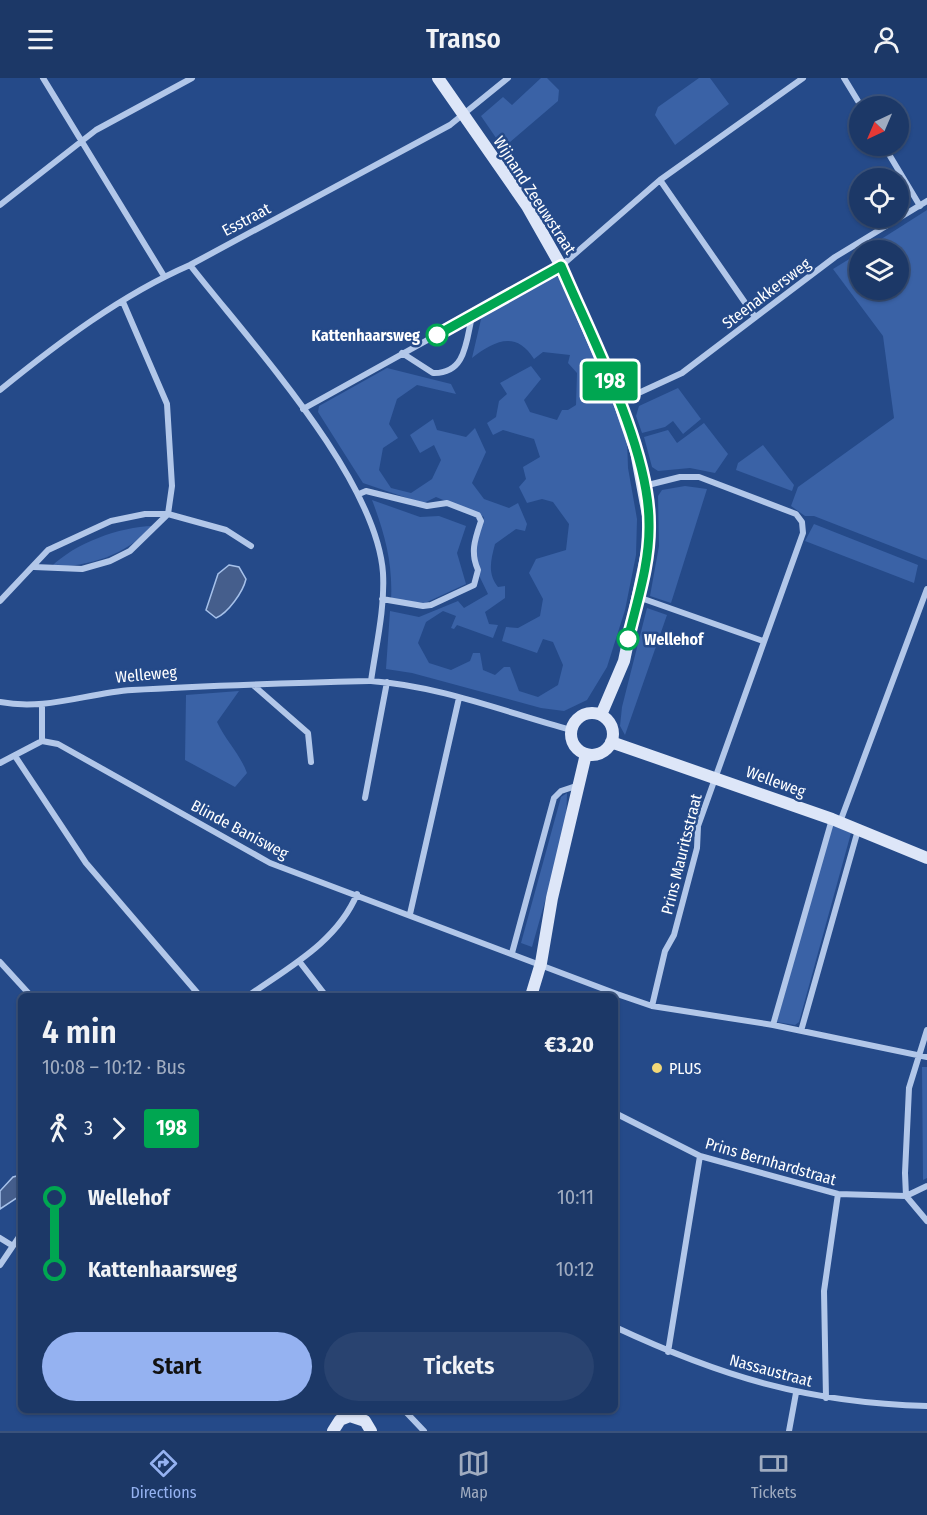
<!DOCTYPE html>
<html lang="en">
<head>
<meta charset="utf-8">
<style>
	:root { --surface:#1c3867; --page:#294370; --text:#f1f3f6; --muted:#a0acc0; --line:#3a527b; --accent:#95b2f1 }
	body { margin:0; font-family:"Fira Sans Condensed",sans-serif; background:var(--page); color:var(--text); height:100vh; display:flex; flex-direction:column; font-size:22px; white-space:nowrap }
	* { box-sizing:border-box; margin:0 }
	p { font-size:20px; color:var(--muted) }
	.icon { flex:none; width:33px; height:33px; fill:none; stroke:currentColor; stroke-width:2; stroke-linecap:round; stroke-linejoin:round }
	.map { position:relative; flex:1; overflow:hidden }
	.sheet { position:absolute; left:18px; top:915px; width:600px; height:420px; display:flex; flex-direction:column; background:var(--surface); border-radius:9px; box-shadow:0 2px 4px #0004,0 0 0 2px var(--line) }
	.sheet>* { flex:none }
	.badge { padding:0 12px; border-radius:4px; font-size:21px; line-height:39px }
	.needle { width:39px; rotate:224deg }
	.fabs { position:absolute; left:849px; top:18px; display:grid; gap:12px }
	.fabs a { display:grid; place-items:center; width:60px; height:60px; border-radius:50%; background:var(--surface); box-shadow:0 2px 4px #0004,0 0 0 2px var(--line); font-size:30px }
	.map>.badge { position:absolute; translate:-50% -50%; box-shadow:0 0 0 3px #fff }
	.legs { display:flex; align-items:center; gap:9px; height:66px; padding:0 24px; font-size:20px }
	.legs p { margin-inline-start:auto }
	.head { display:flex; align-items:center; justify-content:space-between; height:102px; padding:0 24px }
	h1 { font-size:33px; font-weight:600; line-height:45px }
	.button { display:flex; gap:12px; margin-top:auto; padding:12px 24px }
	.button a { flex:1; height:69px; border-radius:36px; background:var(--accent); color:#111; font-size:24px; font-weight:600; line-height:69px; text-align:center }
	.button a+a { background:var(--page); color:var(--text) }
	ul { padding:0 24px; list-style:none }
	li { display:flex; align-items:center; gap:21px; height:72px; font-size:22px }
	li i { display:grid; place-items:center; width:9px; height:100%; margin:0 8px; background:currentColor }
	li i::after { content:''; width:15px; height:15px; margin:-8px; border:4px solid; border-radius:50%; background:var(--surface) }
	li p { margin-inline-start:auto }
	li:first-child i { background:linear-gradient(#0000 50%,currentColor 0) }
	li:last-child i { background:linear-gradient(currentColor 50%,#0000 0) }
	header { display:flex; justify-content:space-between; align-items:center; height:78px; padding:0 24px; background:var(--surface); font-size:27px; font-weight:600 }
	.dock { display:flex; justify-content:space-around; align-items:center; height:84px; border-top:2px solid var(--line); background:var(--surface); font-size:16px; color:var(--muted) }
	.dock a { display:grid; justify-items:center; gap:3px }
	.dock .current { color:var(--accent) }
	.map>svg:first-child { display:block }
	.green { fill:#3a62a6 }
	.water { fill:#455e8c; stroke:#a6c1ea; stroke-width:1.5 }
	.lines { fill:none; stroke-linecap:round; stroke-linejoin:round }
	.minor { stroke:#b2c7e9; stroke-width:6 }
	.secondary { stroke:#dde6f8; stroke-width:12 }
	.line-1-casing { stroke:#fff; stroke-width:14 }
	.line-1 { stroke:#00a651; stroke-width:9 }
	.stop-1-dot { fill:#fff; stroke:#00a651; stroke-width:3 }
	.poi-dot { fill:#f3d877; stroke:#254a89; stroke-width:2 }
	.labels { text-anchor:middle; stroke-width:5; stroke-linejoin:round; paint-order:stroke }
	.street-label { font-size:16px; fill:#fff; stroke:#254a89 }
	.stop-label { font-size:16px; font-weight:bold; fill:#fff; stroke:#254a89; text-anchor:end }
	.poi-label { font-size:16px; fill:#fff; stroke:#254a89; text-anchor:start }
</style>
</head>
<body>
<header><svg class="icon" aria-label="menu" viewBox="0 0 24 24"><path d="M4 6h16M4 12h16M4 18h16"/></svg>Transo<svg class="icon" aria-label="person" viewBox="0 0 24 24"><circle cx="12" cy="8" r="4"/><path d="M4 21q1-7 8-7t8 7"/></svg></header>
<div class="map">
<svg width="927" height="1353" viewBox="0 0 927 1353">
	<rect width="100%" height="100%" fill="#254a89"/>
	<path class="green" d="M 541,0 L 547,0 L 559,12 L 558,23 L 503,70 L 481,38 L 503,19 L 512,27 Z
		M 699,0 L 710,0 L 729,26 L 675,67 L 655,37 L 658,29 Z
		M 927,132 L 927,482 L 814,438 L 805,438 L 791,428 L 798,409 L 894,340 L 883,258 L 833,191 L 859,175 L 860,212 L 898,212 L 898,172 L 864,172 Z
		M 550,199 L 558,199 L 607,306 L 627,361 L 628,390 L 637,441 L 636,477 L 625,532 L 607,589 L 587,622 L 564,633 L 541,630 L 412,595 L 386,591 L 390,533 L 419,539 L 458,523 L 464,530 L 488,516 L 471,481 L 484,439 L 436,419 L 424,425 L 416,423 L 363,405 L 318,334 L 319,328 L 387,290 L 451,306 L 456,316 L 417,307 L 397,321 L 389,346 L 398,360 L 383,370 L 379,392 L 391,410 L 411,415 L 432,401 L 441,382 L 434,367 L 420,375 L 410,357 L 433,341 L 437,352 L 466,359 L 475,350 L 486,374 L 472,405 L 484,421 L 509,430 L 518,425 L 527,446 L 525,453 L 516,451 L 495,466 C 491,482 487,495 498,509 L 505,508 L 505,520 L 485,534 L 489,546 L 498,547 L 493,560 L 457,547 L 454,551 L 451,550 L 456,538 L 443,533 L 426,544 L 418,565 L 429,585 L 451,592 L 470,583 L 473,575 L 480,575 L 483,592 L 495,597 L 504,589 L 510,589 L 519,613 L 538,619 L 558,607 L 563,587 L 553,564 L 543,561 L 537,575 L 502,563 L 506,549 L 518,550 L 540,538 L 543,521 L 529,495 L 536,481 L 566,472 L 569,446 L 553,424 L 542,421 L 527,425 L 519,409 L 526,401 L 523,389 L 540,379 L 534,361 L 503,352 L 493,357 L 487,345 L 496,339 L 499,323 L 507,316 L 500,305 L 531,288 L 541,301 L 524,322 L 530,334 L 557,342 L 562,332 L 568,332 L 576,327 L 577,295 L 568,285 L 570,277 L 543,274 L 534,281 C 516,252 494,263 472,280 L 482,237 Z
		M 678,310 L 701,341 L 683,356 L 673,343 L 665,349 L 642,355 L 636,338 L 639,328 Z
		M 704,345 L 728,376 L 715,395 L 690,390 L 658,393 L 652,389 L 644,359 L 668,352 L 677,365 Z
		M 763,367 L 794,407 L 792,413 L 736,392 L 738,385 Z
		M 685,408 L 707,411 L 671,525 L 650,518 L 659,468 L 658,418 L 662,412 Z
		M 372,422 L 420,439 L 439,438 L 466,448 L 457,475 L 466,506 L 425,525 L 391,522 C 393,486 385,456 372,422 Z
		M 814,446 L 918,487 L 914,505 L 805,463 Z
		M 153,448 C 124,478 91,488 51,489 C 75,465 119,449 153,448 Z
		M 647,530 L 667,537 L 625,657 L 620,648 L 622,629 Z
		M 239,613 L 217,644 C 226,663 240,676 247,695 L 235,709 L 185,682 L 186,617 Z
		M 567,715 L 566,749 L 532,869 L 521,865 L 561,719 Z
		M 831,747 L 851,755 L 799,944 L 795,947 L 777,944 Z
		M 922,989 L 927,989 L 927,1100 L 923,1102 Z"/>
	<path class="water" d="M 229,487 L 239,489 L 246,501 C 243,514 228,535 216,540 L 206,532 L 218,496 Z
		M 21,1097 L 21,1117 L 0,1131 L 0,1113 L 13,1099 Z"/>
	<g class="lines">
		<path class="minor" d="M 43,0 L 164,198
			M 844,0 L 861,28
			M 884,68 L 920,128
			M 660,102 L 755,239
			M 0,127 L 96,52 L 192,0
			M 190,187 C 249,263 376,399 383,495 C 385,530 376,568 371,603
			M 402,275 L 433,295 C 466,296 466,264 472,238
			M 0,312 C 58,265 121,217 190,187 L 450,47 L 508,0
			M 619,324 L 682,295 L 835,179 L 927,123
			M 303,331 L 561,188 L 660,102 L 803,0
			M 644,408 L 680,399 L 699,399 L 796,436 L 802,444 L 803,455 L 698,748 L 697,770 L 674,857 L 665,873 L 652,928
			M 359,416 L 366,413 L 427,428 L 447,425 L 478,437 L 481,443 C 475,461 470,474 478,492 L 474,507 L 431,527 L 423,528 L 382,521
			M 34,489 L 82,491 L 110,483 L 130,473 L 168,436 L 172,408 L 167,326 L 123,224
			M 638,519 L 763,563
			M 0,523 L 48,472 L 111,443 L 145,436 L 168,436 L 226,452 L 251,468
			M 253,607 L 308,655 L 311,684
			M 0,624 C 46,633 87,615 132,612 C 212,607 292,605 371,603 C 440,608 505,634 571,652
			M 42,627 L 42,663 L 58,666 L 270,785 L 617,916 L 652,928 L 773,947 L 927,979
			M 15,678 L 86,785 L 200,918
			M 0,685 L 42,663
			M 365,720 L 387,604
			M 840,744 L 927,511
			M 410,836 L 459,620
			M 512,875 L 554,720 L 561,713 L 579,707
			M 299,883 L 326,918
			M 0,884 L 31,918
			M 248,918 C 289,889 337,864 357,816
			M 773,947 L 832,741
			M 927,952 L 909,1010 L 905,1095 L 906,1118 L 927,1143
			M 801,953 L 858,752
			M 615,1035 L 700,1078 L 838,1116 L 906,1118 L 927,1108
			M 0,1160 L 13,1168
			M 0,1187 L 21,1156
			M 615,1249 C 722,1299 809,1325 927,1328
			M 668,1274 L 700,1078
			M 826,1320 L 824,1213 L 838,1116
			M 404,1332 L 424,1353
			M 789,1353 L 796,1315"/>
		<path class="secondary" d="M 438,0 L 527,128 L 561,188 L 619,324 L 636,374 L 649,443 L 648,469 L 624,583 L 601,637
			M571 656a21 21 0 1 1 42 0a21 21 0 1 1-42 0Z
			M 611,664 L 832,741 L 927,780
			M 531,918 L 541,885 L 552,820 L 586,676
			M 333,1353 L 340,1342 L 350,1338 L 365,1343 L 371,1353"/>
	</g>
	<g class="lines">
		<defs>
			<path id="line-1" d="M 437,257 L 561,188 C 591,259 649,369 649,445 C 650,485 637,523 628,561"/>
		</defs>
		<use href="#line-1" class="line-1-casing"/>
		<use href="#line-1" class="line-1"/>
	</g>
	<g class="stop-1-dot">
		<circle cx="437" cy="257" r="10"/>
		<circle cx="628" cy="561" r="10"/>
	</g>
	<circle class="poi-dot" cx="657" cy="990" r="6"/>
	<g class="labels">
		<g class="street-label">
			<text transform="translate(535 117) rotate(57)" y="6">Wijnand Zeeuwstraat</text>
			<text transform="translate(246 141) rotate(-28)" y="6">Esstraat</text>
			<text transform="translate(766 215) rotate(-37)" y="6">Steenakkersweg</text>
			<text transform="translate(146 596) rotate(-5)" y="6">Welleweg</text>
			<text transform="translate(776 703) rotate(20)" y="6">Welleweg</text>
			<text transform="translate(240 751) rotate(28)" y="6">Blinde Banisweg</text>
			<text transform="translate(681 776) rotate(-76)" y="6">Prins Mauritsstraat</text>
			<text transform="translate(771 1083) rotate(16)" y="6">Prins Bernhardstraat</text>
			<text transform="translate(771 1292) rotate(15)" y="6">Nassaustraat</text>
		</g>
		<g class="stop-label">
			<text x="420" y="263">Kattenhaarsweg</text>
			<text x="644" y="567" text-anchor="start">Wellehof</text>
		</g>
		<g class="poi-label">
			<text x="669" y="996">PLUS</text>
		</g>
	</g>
</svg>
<div class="fabs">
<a><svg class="needle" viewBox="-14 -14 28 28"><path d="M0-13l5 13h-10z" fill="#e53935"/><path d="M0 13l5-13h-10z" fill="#a0acc0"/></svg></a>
<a><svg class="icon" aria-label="locate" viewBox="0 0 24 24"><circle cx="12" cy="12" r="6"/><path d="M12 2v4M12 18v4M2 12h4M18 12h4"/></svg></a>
<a><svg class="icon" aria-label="layers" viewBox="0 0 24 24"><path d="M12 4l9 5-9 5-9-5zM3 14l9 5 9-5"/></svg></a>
</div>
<b class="badge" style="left:610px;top:303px;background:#00a651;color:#fff">198</b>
<section class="sheet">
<div class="head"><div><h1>4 min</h1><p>10:08 – 10:12 · Bus</p></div><b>€3.20</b></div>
<div class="legs"><svg class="icon" aria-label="walk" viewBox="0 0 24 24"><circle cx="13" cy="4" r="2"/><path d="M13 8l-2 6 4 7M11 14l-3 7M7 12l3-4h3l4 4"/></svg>3<svg class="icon" aria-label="forward" viewBox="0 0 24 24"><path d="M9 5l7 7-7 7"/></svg><b class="badge" style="background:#00a651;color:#fff">198</b></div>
<ul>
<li><i style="color:#00a651"></i><b>Wellehof</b><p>10:11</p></li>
<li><i style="color:#00a651"></i><b>Kattenhaarsweg</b><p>10:12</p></li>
</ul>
<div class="button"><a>Start</a><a>Tickets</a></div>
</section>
</div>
<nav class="dock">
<a class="current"><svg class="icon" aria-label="directions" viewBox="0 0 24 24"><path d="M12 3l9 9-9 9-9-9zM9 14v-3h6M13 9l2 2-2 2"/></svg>Directions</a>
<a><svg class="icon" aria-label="map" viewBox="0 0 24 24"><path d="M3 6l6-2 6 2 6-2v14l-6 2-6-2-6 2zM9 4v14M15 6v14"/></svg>Map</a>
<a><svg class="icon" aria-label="tickets" viewBox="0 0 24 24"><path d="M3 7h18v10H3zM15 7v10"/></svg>Tickets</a>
</nav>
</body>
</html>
